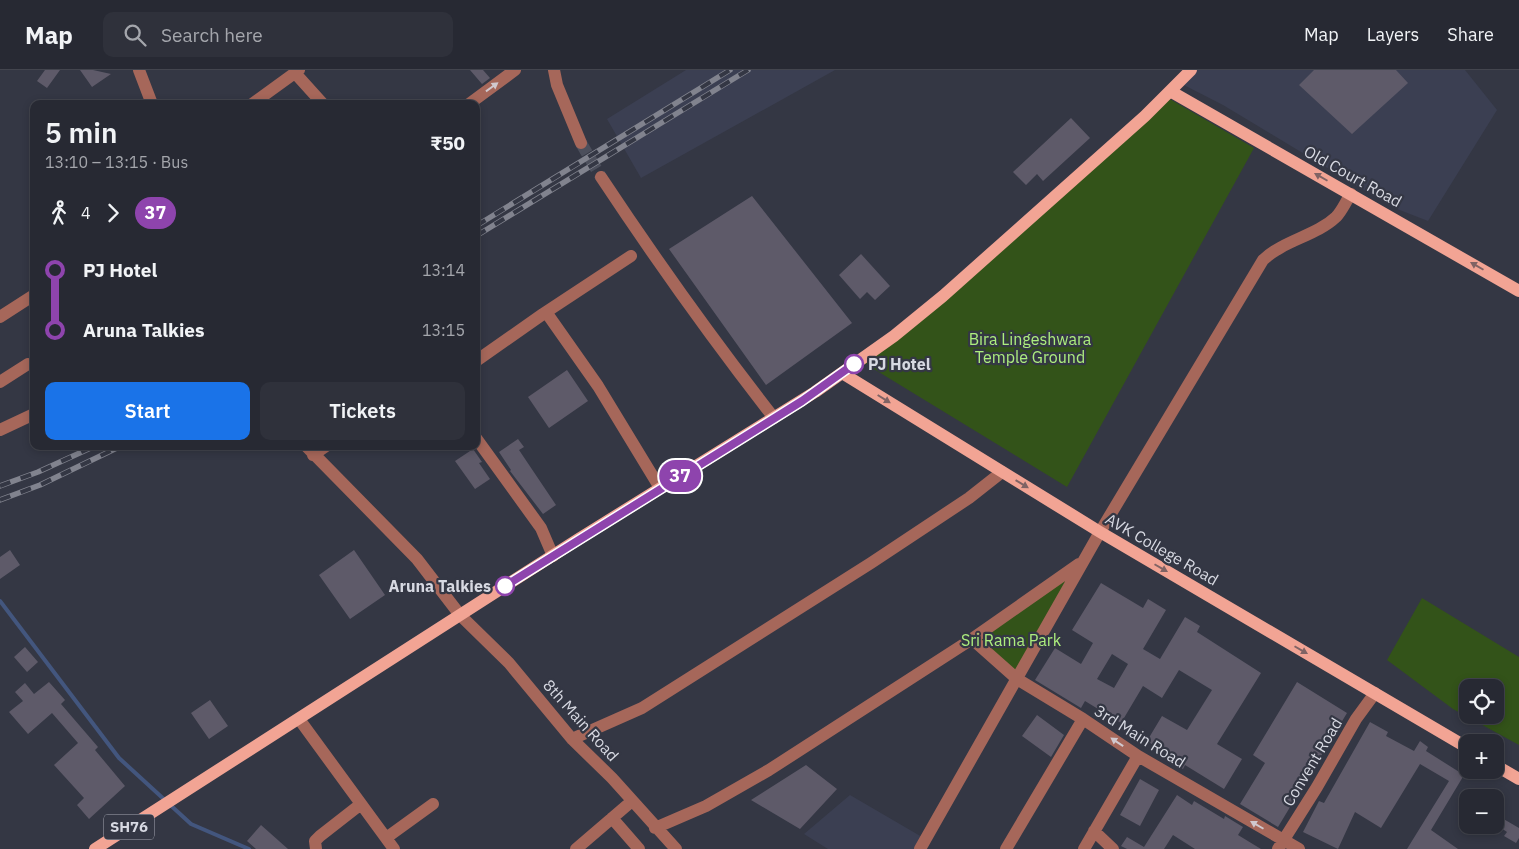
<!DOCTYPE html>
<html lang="en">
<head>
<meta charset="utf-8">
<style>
	:root { --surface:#272933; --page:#2f313b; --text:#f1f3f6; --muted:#a4a6ac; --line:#43454e; --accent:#1a73e8 }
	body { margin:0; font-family:"IBM Plex Sans",sans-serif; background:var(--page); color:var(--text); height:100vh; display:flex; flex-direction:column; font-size:19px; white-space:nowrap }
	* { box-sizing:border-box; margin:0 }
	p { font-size:16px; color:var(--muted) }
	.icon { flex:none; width:28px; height:28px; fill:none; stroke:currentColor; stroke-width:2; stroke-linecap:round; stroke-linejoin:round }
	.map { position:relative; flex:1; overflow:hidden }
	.side { position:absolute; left:30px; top:30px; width:450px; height:350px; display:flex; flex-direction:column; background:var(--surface); border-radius:10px; box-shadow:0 2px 8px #0003,0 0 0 1px var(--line) }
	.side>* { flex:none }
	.badge { padding:0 10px; border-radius:16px; font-size:18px; line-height:32px }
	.controls { position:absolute; left:1459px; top:609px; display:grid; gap:10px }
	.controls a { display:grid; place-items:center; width:45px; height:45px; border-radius:10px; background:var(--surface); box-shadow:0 2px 8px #0003,0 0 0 1px var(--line); font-size:25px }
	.map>.badge { position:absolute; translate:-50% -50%; box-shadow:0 0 0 2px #fff }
	.legs { display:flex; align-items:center; gap:8px; height:55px; padding:0 15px; font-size:16px }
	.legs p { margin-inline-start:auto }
	.head { display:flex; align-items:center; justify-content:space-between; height:85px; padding:0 15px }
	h1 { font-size:28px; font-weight:600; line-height:38px }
	.cta { display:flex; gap:10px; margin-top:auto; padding:10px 15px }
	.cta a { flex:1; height:58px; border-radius:10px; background:var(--accent); color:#fff; font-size:20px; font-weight:600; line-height:58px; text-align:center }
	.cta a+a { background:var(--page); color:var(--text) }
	ul { padding:0 15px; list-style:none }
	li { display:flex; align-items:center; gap:18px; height:60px; font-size:19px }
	li i { display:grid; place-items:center; width:8px; height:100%; margin:0 6px; background:currentColor }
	li i::after { content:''; width:12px; height:12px; margin:-6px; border:4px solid; border-radius:50%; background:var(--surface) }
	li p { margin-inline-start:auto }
	li:first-child i { background:linear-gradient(#0000 50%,currentColor 0) }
	li:last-child i { background:linear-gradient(currentColor 50%,#0000 0) }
	header { display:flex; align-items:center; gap:30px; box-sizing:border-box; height:70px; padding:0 25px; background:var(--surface); border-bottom:1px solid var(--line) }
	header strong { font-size:24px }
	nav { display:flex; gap:28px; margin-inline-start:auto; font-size:18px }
	.search { width:350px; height:45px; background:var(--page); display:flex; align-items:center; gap:12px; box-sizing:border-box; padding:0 18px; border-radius:10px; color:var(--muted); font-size:19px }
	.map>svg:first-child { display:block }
	.built { fill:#3b3f52 }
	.green { fill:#335319; fill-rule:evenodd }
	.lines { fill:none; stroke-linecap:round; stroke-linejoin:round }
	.stream { stroke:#43567e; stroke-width:4 }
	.building { fill:#5e5a69; fill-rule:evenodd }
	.minor-tunnel { stroke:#4c4f5c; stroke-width:12; stroke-dasharray:12 6; stroke-linecap:butt }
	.minor { stroke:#a6675a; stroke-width:12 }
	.major { stroke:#f2a494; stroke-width:12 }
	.rail-casing { stroke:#81838e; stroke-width:5.5 }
	.rail { stroke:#343744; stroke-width:4; stroke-dasharray:11; stroke-linecap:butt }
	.oneway { fill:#d0c8ce }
	.oneway2 { fill:#806364 }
	.line-1-casing { stroke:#fff; stroke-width:11 }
	.line-1 { stroke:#8e44ad; stroke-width:8 }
	.stop-1-dot { fill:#fff; stroke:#8e44ad; stroke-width:2.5 }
	.labels { text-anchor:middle; stroke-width:4.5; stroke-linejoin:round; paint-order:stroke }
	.shield { fill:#343744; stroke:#a6a8b3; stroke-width:1 }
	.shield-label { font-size:15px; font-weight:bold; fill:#d7d9e2 }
	.street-label { font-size:16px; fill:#d7d9e2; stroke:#343744 }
	.park-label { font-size:16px; fill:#adee7e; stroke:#343744 }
	.stop-label { font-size:16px; font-weight:bold; fill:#d7d9e2; stroke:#343744; text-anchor:start }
</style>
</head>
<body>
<header>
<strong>Map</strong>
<div class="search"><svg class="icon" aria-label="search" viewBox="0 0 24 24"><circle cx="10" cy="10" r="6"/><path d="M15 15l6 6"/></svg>Search here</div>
<nav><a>Map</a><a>Layers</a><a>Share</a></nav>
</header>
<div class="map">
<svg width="1519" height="779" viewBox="0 0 1519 779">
	<rect width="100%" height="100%" fill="#343744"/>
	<path class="built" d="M 686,0 L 835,0 L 641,108 L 607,49 Z
		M 1192,0 L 1465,0 L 1497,40 L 1428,151 L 1392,137 L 1223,35 L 1178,12 Z
		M 850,725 L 922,767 L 915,779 L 828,779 L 804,764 Z"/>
	<path class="green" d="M 1168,28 L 1254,78 L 1067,417 L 864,293 Z
		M 1073,502 L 1017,602 L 976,569 Z
		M 1422,528 L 1519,587 L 1519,675 L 1453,639 L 1387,590 ZM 1468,618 L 1495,618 L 1495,645 L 1468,645 Z"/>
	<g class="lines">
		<path class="stream" d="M 0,531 L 119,688 L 191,754 L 249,779"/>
	</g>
	<path class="building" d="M 45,0 L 60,0 L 47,18 L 37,11 Z
		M 80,0 L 93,0 L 111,4 L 92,17 Z
		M 470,0 L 483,0 L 490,8 L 482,14 Z
		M 1314,0 L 1396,0 L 1408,13 L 1352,64 L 1299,15 Z
		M 1071,48 L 1090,68 L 1043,111 L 1037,104 L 1026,115 L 1013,102 Z
		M 752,126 L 852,253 L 766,315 L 669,179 Z
		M 861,184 L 890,216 L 875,230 L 867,222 L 860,229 L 839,205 Z
		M 567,300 L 588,331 L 549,358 L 528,327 Z
		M 518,369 L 524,377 L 519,380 L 556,435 L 543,444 L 510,401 L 511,400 L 499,382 Z
		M 473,379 L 482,392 L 479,393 L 490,409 L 475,419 L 455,391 Z
		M 10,480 L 20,495 L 0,509 L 0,487 Z
		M 354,480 L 385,525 L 350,549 L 319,505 Z
		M 1101,513 L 1143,538 L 1148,529 L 1166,540 L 1143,579 L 1160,589 L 1185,547 L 1200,556 L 1197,562 L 1261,603 L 1217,674 L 1242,689 L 1224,719 L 1185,695 L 1183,699 L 1166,689 L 1169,685 L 1147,671 L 1162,646 L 1187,660 L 1212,620 L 1179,600 L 1162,628 L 1143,616 L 1121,653 L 1085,631 L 1081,638 L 1035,610 L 1055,578 L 1081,594 L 1093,573 L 1072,560 ZM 1112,584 L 1128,594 L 1114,618 L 1097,609 Z
		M 25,577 L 38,592 L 27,602 L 14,587 Z
		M 49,612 L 65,630 L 61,634 L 98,677 L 95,680 L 125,716 L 89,749 L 77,735 L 84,728 L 54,695 L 78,673 L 52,643 L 28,664 L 9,642 L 23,631 L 15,622 L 25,613 L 34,624 Z
		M 1297,612 L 1347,643 L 1278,757 L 1240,734 L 1265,693 L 1253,685 Z
		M 210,630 L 228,656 L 209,669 L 191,643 Z
		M 1037,645 L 1064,665 L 1051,687 L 1022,666 Z
		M 1370,652 L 1388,662 L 1386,666 L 1414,681 L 1420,671 L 1428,677 L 1426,681 L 1464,705 L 1431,760 L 1458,779 L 1407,779 L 1449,711 L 1420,694 L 1381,758 L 1355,742 L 1338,779 L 1303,762 L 1319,731 L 1324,733 Z
		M 806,695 L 837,719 L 800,759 L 751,730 Z
		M 1140,709 L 1159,720 L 1140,756 L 1120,745 Z
		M 1177,725 L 1192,735 L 1194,731 L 1224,749 L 1225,746 L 1243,757 L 1238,765 L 1261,779 L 1195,779 L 1173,765 L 1164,779 L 1127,779 L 1121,776 L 1127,767 L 1144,777 Z
		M 1495,744 L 1519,758 L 1519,768 L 1516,773 L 1504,766 L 1507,762 L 1495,754 Z
		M 261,755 L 288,779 L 256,779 L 247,771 Z"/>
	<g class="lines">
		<path class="minor-tunnel" d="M 581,73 L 601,107"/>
		<path class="minor" d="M 139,0 L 152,34
			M 554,0 L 557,15 L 581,73
			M 295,3 L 323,34
			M 252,34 L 299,0
			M 469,34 L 515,0
			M 601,107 C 656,190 713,270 774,348
			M 546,242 L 598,316 L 660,418
			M 0,247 L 34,225
			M 476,291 L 543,244 L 631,186
			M 0,312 L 28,294
			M 0,360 L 34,344
			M 476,368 L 541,458 L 553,486
			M 306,376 L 417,489 L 460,545 L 509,593 L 572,669 L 612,708 L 676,779
			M 313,385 L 326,376
			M 972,569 L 1017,609 L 1083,649 L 1138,686 L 1299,779
			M 299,649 L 394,779
			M 572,669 L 642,638 L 871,493 L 969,428 L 1002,402
			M 612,748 L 639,779
			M 655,758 L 706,736 L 769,700 L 972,569 L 1079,494
			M 1094,761 L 1113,779
			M 386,768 L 433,734
			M 316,779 L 315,771 L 320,766 L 361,734
			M 576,779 L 632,731
			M 920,779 L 1100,462 L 1263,190 C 1284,170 1316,166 1336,147 C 1342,141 1346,131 1351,124
			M 1006,779 L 1083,649
			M 1084,779 L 1138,686
			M 1278,779 L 1317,717 L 1356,649 L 1375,623"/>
		<path class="major" d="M 1170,21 L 1519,221
			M 842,303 L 1100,462 L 1468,678
			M 1495,695 L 1519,709
			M 95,779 L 577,470 L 815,322 L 894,266 L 943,226 L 1145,46 L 1191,0"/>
		<defs>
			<path id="rail" d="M 476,156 L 730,0
				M 476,166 L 748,0
				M 0,416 L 38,402 L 95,376
				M 0,430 L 40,415 L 121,376"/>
		</defs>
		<use href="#rail" class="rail-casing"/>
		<use href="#rail" class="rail"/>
	</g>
	<defs><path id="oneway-solid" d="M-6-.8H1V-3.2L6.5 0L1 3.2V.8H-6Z" transform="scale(1.25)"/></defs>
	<g class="oneway">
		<use href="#oneway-solid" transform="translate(492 17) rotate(-36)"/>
		<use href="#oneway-solid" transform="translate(1117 672) rotate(-146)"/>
		<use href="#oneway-solid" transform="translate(1257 755) rotate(-150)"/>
	</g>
	<g class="oneway2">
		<use href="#oneway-solid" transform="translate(1321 107) rotate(-150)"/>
		<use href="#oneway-solid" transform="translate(1477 196) rotate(-150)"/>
		<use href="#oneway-solid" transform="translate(884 329) rotate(32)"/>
		<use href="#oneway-solid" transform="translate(1022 414) rotate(31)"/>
		<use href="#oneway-solid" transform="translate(1161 498) rotate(30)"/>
		<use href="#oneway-solid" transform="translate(1301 580) rotate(30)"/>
	</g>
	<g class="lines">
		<defs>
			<path id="line-1" d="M 505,516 L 802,331 L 854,294"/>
		</defs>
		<use href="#line-1" class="line-1-casing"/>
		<use href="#line-1" class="line-1"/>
	</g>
	<g class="stop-1-dot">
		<circle cx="854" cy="294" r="9"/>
		<circle cx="505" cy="516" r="9"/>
	</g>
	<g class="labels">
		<rect class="shield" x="104" y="744.5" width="50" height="25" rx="4"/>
		<g class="shield-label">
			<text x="129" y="762">SH76</text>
		</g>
		<g class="street-label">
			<text transform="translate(1353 106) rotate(29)" y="6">Old Court Road</text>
			<text transform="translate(1162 479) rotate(30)" y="6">AVK College Road</text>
			<text transform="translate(581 650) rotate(48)" y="6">8th Main Road</text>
			<text transform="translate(1140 666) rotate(32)" y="6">3rd Main Road</text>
			<text transform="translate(1312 692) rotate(-59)" y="6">Convent Road</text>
		</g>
		<g class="park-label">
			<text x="1030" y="275">Bira Lingeshwara<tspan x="1030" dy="18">Temple Ground</tspan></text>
			<text x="1011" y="576">Sri Rama Park</text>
		</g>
		<g class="stop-label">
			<text x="868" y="300">PJ Hotel</text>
			<text x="491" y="522" text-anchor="end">Aruna Talkies</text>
		</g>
	</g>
</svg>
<div class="controls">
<a><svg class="icon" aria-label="locate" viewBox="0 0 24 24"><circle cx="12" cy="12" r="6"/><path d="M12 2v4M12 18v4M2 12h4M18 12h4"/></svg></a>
<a>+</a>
<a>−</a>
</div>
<b class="badge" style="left:680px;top:406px;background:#8e44ad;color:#fff">37</b>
<section class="side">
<div class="head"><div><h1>5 min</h1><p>13:10 – 13:15 · Bus</p></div><b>₹50</b></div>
<div class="legs"><svg class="icon" aria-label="walk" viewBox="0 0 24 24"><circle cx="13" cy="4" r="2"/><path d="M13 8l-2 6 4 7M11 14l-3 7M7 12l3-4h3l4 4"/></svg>4<svg class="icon" aria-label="forward" viewBox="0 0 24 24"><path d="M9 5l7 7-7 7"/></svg><b class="badge" style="background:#8e44ad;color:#fff">37</b></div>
<ul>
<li><i style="color:#8e44ad"></i><b>PJ Hotel</b><p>13:14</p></li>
<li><i style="color:#8e44ad"></i><b>Aruna Talkies</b><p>13:15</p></li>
</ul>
<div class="cta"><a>Start</a><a>Tickets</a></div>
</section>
</div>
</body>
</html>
